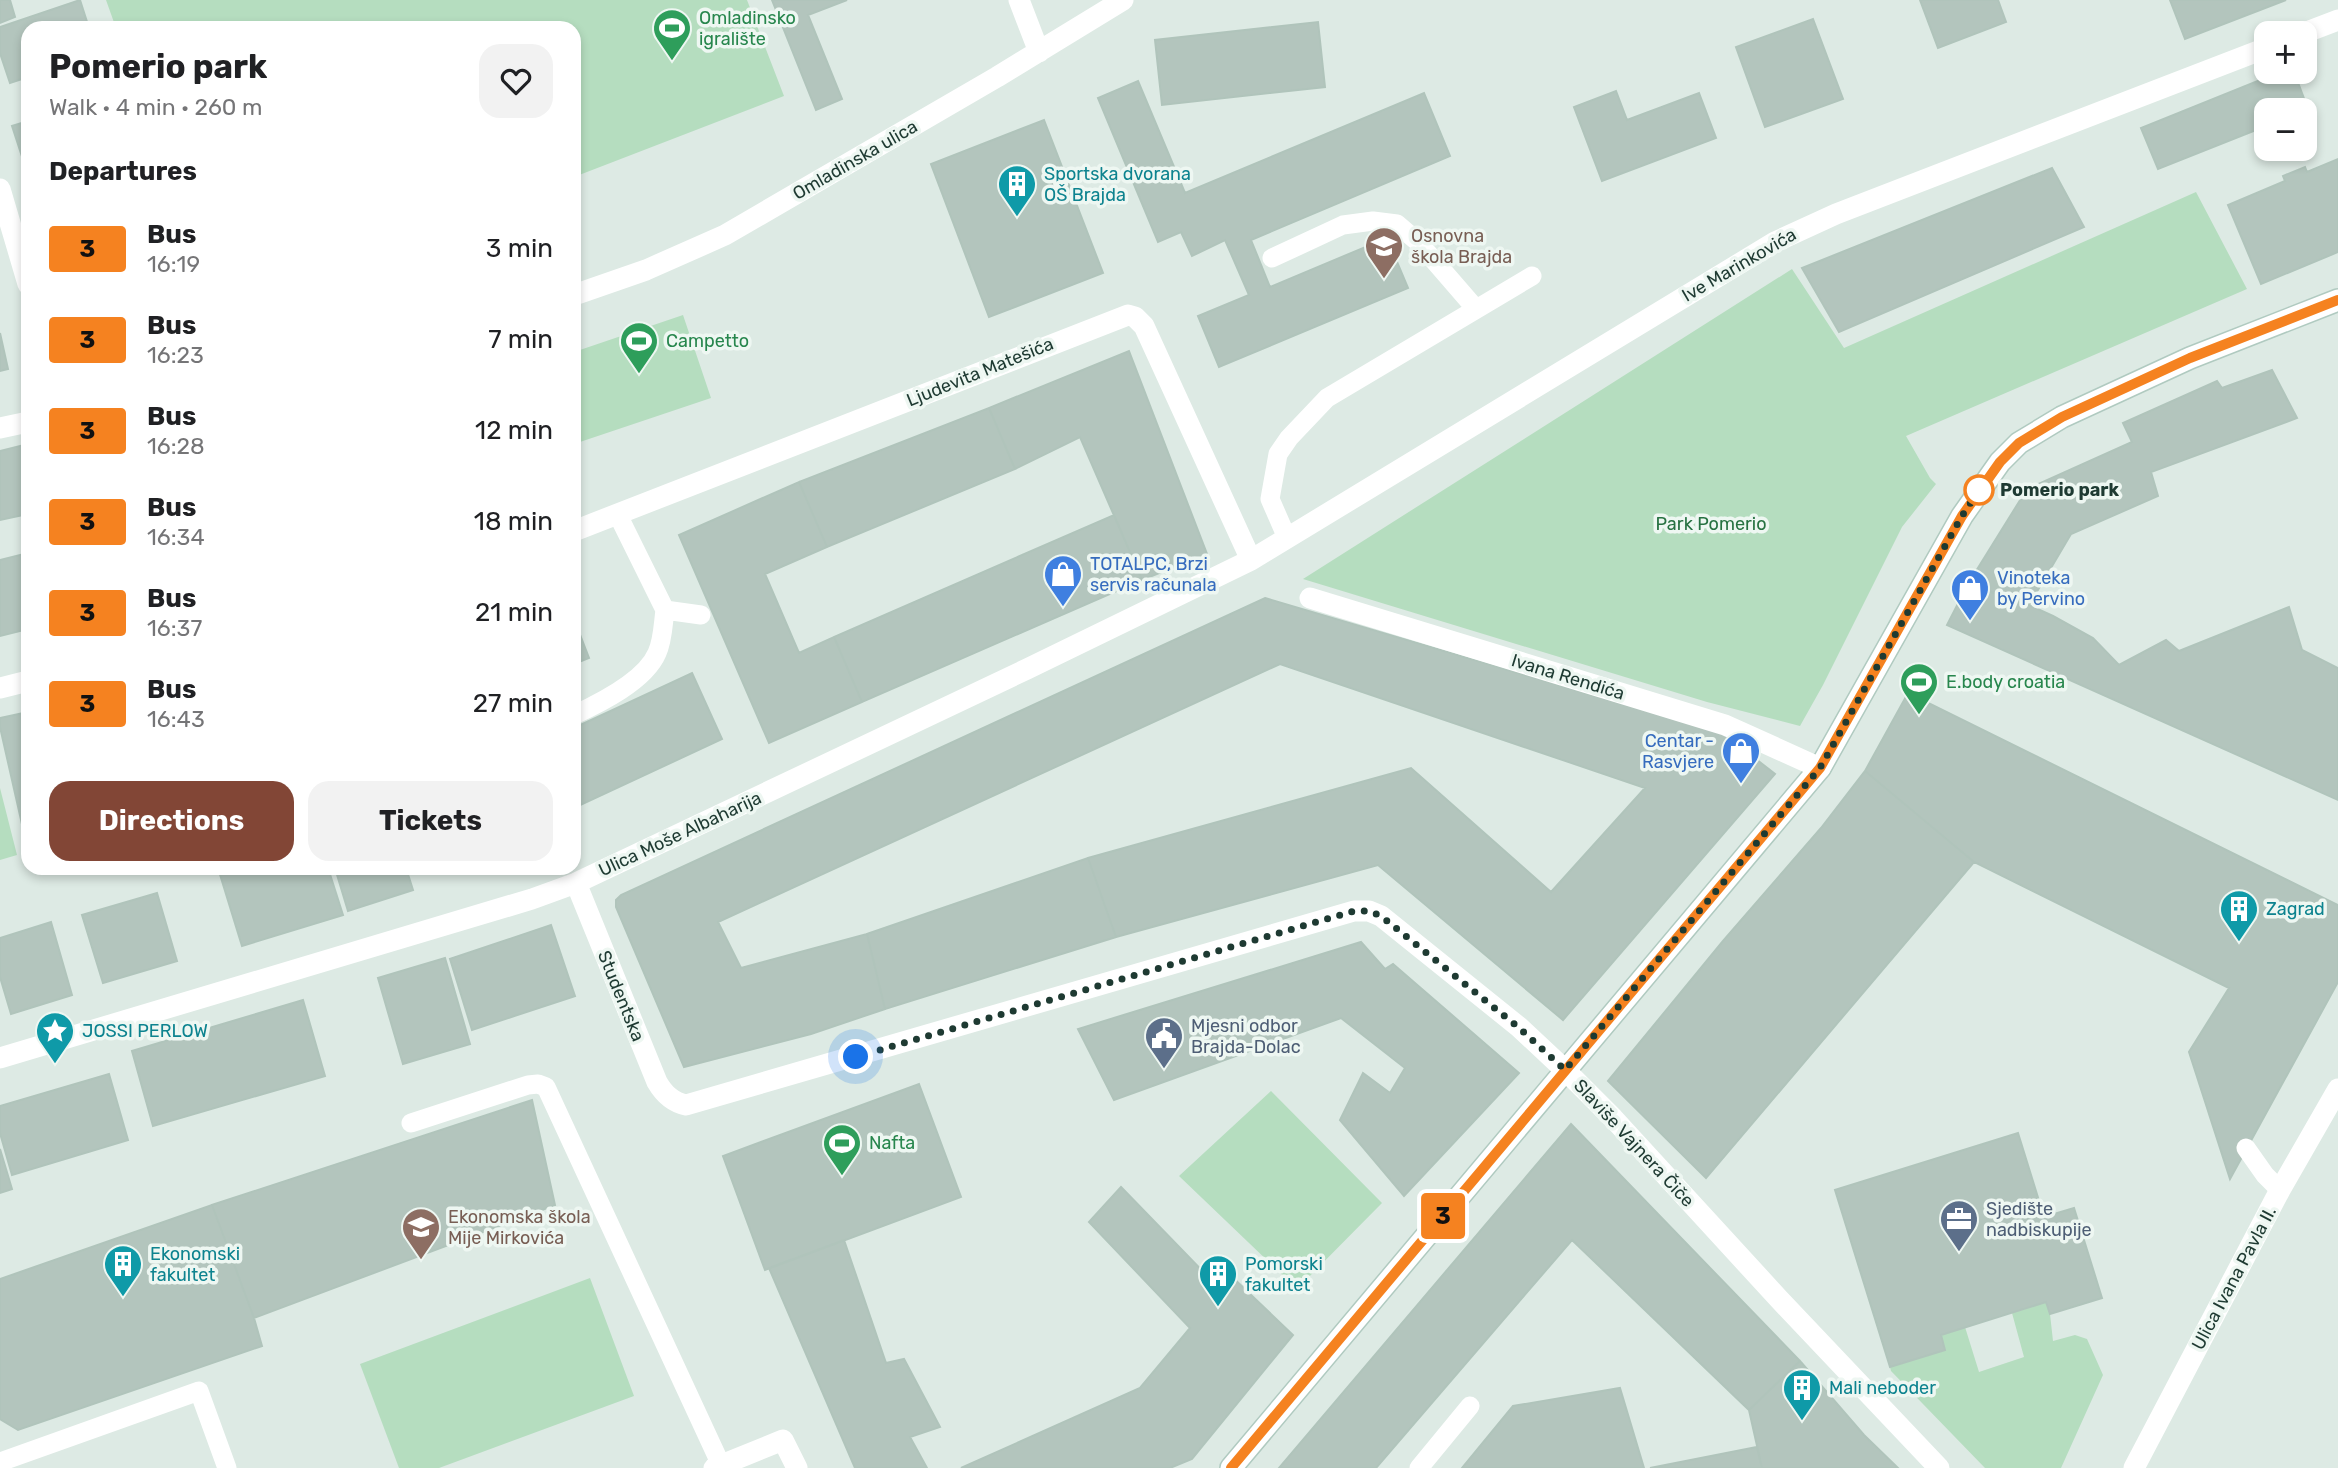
<!DOCTYPE html>
<html lang="en">
<head>
<meta charset="utf-8">
<style>
	:root { --surface:#fff; --page:#f2f2f2; --text:#202124; --muted:#757577; --accent:#824636 }
	body { margin:0; font-family:Rubik,sans-serif; background:var(--page); color:var(--text); height:100vh; display:flex; flex-direction:column; font-size:26px; white-space:nowrap }
	* { box-sizing:border-box; margin:0 }
	p { font-size:23px; color:var(--muted) }
	.icon { flex:none; width:38px; height:38px; fill:none; stroke:currentColor; stroke-width:2; stroke-linecap:round; stroke-linejoin:round }
	.map { position:relative; flex:1; overflow:hidden }
	.panel { position:absolute; left:21px; top:21px; width:560px; height:854px; display:flex; flex-direction:column; background:var(--surface); border-radius:21px; box-shadow:0 4px 10px #0003 }
	.panel>* { flex:none }
	.badge { padding:0 14px; border-radius:5px; font-size:24px; line-height:46px }
	.fabs { position:absolute; left:2254px; top:21px; display:grid; gap:14px }
	.fabs a { display:grid; place-items:center; width:63px; height:63px; border-radius:14px; background:var(--surface); box-shadow:0 4px 10px #0003; font-size:35px }
	.you { position:absolute; width:35px; height:35px; margin:-18px; border:5px solid #fff; border-radius:50%; background:#1a73e8; box-shadow:0 0 0 10px #1a73e833 }
	.map>.badge { position:absolute; translate:-50% -50%; box-shadow:0 0 0 4px #fff }
	h2 { padding:0 28px; font-size:26px; line-height:63px }
	.round { display:grid; place-items:center; flex:none; width:74px; height:74px; border-radius:21px; background:var(--page) }
	.overview { display:flex; align-items:center; justify-content:space-between; height:119px; padding:0 28px }
	h1 { font-size:33px; font-weight:700; line-height:52px }
	.action { display:flex; gap:14px; margin-top:auto; padding:14px 28px }
	.action a { flex:1; height:80px; border-radius:21px; background:var(--accent); color:#fff; font-size:28px; font-weight:700; line-height:80px; text-align:center }
	.action a+a { background:var(--page); color:var(--text) }
	ul { padding:0; list-style:none }
	li { display:flex; align-items:center; gap:21px; height:91px; padding:0 28px }
	li div { flex:1 }
	li b { display:block; font-size:26px }
	li em { font-style:normal }
	li .badge { min-width:77px; font-weight:700; text-align:center }
	.map>svg:first-child { display:block }
	.green { fill:#b5ddbf }
	.building { fill:#b3c5bd; stroke:#b0c4bb; stroke-width:2 }
	.lines { fill:none; stroke-linecap:round; stroke-linejoin:round }
	.secondary-casing { stroke:#b0cac0; stroke-width:24 }
	.service { stroke:#fff; stroke-width:19 }
	.pedestrian { stroke:#fff; stroke-width:21 }
	.minor { stroke:#fff; stroke-width:21 }
	.secondary { stroke:#fff; stroke-width:21 }
	.line-casing { stroke:#fff; stroke-width:16 }
	.line { stroke:#f58220; stroke-width:10 }
	.walk { stroke:#1e3a32; stroke-width:7; stroke-dasharray:0 12.6 }
	.stop-dot { fill:#fff; stroke:#f58220; stroke-width:3.5 }
	.labels { text-anchor:middle; stroke-width:7; stroke-linejoin:round; paint-order:stroke }
	.leisure-label { font-size:18px; fill:#27864d; stroke:#eef7f2; text-anchor:start }
	.street-label { font-size:18px; fill:#1e3a32; stroke:#eef7f2 }
	.culture-label { font-size:18px; fill:#0d838f; stroke:#eef7f2; text-anchor:start }
	.education-label { font-size:18px; fill:#785e54; stroke:#eef7f2; text-anchor:start }
	.stop-label { font-size:18px; font-weight:bold; fill:#1e3a32; stroke:#eef7f2; text-anchor:start }
	.park-label { font-size:18px; fill:#277242; stroke:#eef7f2 }
	.shop-label { font-size:18px; fill:#366cbe; stroke:#eef7f2; text-anchor:start }
	.service-label { font-size:18px; fill:#4e5e75; stroke:#eef7f2; text-anchor:start }
</style>
</head>
<body>
<div class="map">
<svg width="2338" height="1468" viewBox="0 0 2338 1468">
	<rect width="100%" height="100%" fill="#ddeae4"/>
	<path class="green" d="M 106,0 L 747,0 L 784,96 L 574,177 L 574,28 L 116,28 Z
		M 2196,192 L 2247,289 L 1906,436 L 1930,478 L 1936,484 L 1902,527 L 1823,685 L 1800,726 L 1707,702 L 1303,579 L 1792,269 L 1844,348 Z
		M 683,315 L 711,398 L 574,444 L 574,352 Z
		M 0,788 L 17,855 L 0,860 Z
		M 1271,1091 L 1382,1203 L 1297,1289 L 1179,1176 Z
		M 590,1278 L 634,1396 L 439,1468 L 399,1468 L 360,1364 Z
		M 2046,1302 L 2050,1314 L 2053,1341 L 2075,1335 L 2087,1339 L 2103,1375 L 2061,1468 L 1985,1468 L 1891,1371 L 1890,1367 L 1945,1350 L 1941,1335 L 1965,1327 L 1979,1372 L 2024,1357 L 2012,1313 Z"/>
	<path class="building" d="M 0,0 L 10,0 L 15,17 L 0,23 Z
		M 80,0 L 89,28 L 28,28 L 28,77 L 10,83 L 0,53 L 0,27 Z
		M 772,0 L 847,0 L 808,15 L 842,99 L 816,110 Z
		M 1920,0 L 1998,0 L 2006,22 L 1938,48 Z
		M 2170,0 L 2286,0 L 2185,39 Z
		M 1813,19 L 1843,99 L 1765,127 L 1736,47 Z
		M 1318,22 L 1325,87 L 1162,105 L 1155,40 Z
		M 2280,72 L 2294,72 L 2308,109 L 2266,110 L 2266,126 L 2158,169 L 2141,128 Z
		M 1138,81 L 1185,193 L 1424,93 L 1450,156 L 1251,240 L 1270,287 L 1387,238 L 1408,288 L 1219,367 L 1198,316 L 1249,295 L 1225,240 L 1192,256 L 1181,232 L 1158,242 L 1098,98 Z
		M 1616,91 L 1627,120 L 1699,93 L 1716,138 L 1602,181 L 1574,107 Z
		M 1044,120 L 1103,273 L 989,317 L 931,164 Z
		M 28,121 L 28,175 L 12,126 Z
		M 2338,159 L 2338,252 L 2261,284 L 2228,205 L 2285,181 L 2283,176 L 2305,167 L 2307,172 Z
		M 2052,168 L 2084,227 L 1839,332 L 1802,268 Z
		M 0,333 L 8,369 L 0,371 Z
		M 1129,351 L 1207,554 L 1142,580 L 1080,437 L 1015,469 L 989,408 Z
		M 2272,370 L 2297,418 L 2151,472 L 2158,496 L 2071,534 L 2029,605 L 1968,584 L 2027,489 L 2132,442 L 2123,423 L 2217,381 L 2222,388 Z
		M 989,408 L 1015,469 L 827,547 L 799,482 Z
		M 28,444 L 28,514 L 0,520 L 0,451 Z
		M 799,482 L 827,547 L 765,574 L 799,653 L 834,637 L 862,702 L 769,743 L 679,535 Z
		M 1114,515 L 1142,580 L 862,702 L 834,637 Z
		M 28,553 L 28,629 L 0,636 L 0,560 Z
		M 1968,584 L 2029,605 L 2053,616 L 2093,638 L 2119,665 L 2166,640 L 2179,651 L 2289,607 L 2302,650 L 2338,668 L 2338,800 L 1947,625 Z
		M 1265,598 L 1724,734 L 1775,774 L 1563,1020 L 1378,865 L 1116,937 L 1088,858 L 1411,768 L 1551,892 L 1645,788 L 1280,664 L 718,922 L 741,968 L 867,934 L 885,1009 L 811,1034 L 684,1067 L 616,907 L 616,900 L 621,895 Z
		M 574,619 L 589,658 L 574,664 Z
		M 692,673 L 722,739 L 574,808 L 574,728 Z
		M 1908,693 L 2338,905 L 2338,982 L 2230,1179 L 2189,1052 L 2229,988 L 1974,862 L 1865,771 Z
		M 28,712 L 28,832 L 24,833 L 0,727 L 0,718 Z
		M 1865,771 L 1974,862 L 1706,1178 L 1608,1081 L 1723,941 L 1821,828 Z
		M 1088,858 L 1116,937 L 885,1009 L 867,934 Z
		M 218,868 L 328,868 L 343,915 L 242,946 Z
		M 335,868 L 406,868 L 413,890 L 348,911 Z
		M 157,893 L 177,961 L 103,983 L 82,915 Z
		M 51,922 L 72,995 L 11,1014 L 0,977 L 0,938 Z
		M 551,925 L 575,996 L 472,1030 L 450,959 Z
		M 1361,942 L 1385,969 L 1393,964 L 1519,1073 L 1404,1196 L 1340,1120 L 1363,1073 L 1390,1093 L 1405,1068 L 1341,1018 L 1114,1100 L 1078,1029 Z
		M 445,958 L 470,1044 L 403,1064 L 378,978 Z
		M 303,1000 L 325,1076 L 153,1126 L 132,1051 Z
		M 109,1074 L 128,1140 L 12,1175 L 0,1133 L 0,1106 Z
		M 919,1084 L 961,1197 L 765,1270 L 723,1156 Z
		M 532,1100 L 555,1205 L 254,1318 L 212,1205 Z
		M 1571,1124 L 1800,1361 L 1749,1410 L 1572,1240 L 1376,1468 L 1279,1468 Z
		M 2018,1133 L 2044,1217 L 2074,1208 L 2102,1298 L 2050,1314 L 2046,1302 L 1941,1335 L 1945,1350 L 1890,1367 L 1835,1190 Z
		M 0,1149 L 12,1189 L 0,1193 Z
		M 1121,1187 L 1218,1287 L 1230,1275 L 1293,1335 L 1192,1459 L 1170,1468 L 961,1468 L 1140,1388 L 1190,1328 L 1089,1222 Z
		M 212,1205 L 254,1318 L 262,1346 L 18,1430 L 0,1419 L 0,1279 Z
		M 844,1240 L 886,1363 L 904,1359 L 940,1427 L 910,1437 L 927,1468 L 855,1468 L 769,1268 Z
		M 1800,1361 L 1864,1435 L 1898,1468 L 1762,1468 L 1749,1410 Z
		M 1620,1388 L 1644,1468 L 1462,1468 L 1513,1406 Z
		M 1757,1447 L 1762,1468 L 1650,1468 Z"/>
	<g class="lines">
		<defs>
			<path id="secondary" d="M 1231,1468 L 1820,768 L 1962,516 L 2000,462 L 2019,443 L 2062,417 L 2190,358 L 2338,300"/>
		</defs>
		<use href="#secondary" class="secondary-casing"/>
		<path class="service" d="M 1272,258 L 1343,225 L 1373,221 L 1397,224 L 1418,242 L 1476,309
			M 618,515 L 665,610 L 701,615
			M 1287,538 L 1270,499 L 1278,454 L 1289,438 L 1327,398 L 1532,276
			M 574,715 C 600,703 645,681 657,653 C 663,640 663,624 665,610
			M 411,1123 L 528,1085 L 538,1084 L 546,1087 L 721,1465
			M 2246,1148 L 2265,1175 L 2280,1190
			M 0,1462 L 199,1391 L 227,1468
			M 1419,1468 L 1470,1406"/>
		<path class="pedestrian" d="M 1310,598 L 1725,725 L 1820,768"/>
		<path class="minor" d="M 1019,0 L 1039,52
			M 2304,33 L 2338,20
			M 0,189 L 28,284
			M 574,295 L 646,270 L 725,235 L 997,77 L 1123,0
			M 0,428 L 28,422
			M 574,531 L 1128,315 L 1135,317 L 1144,326 L 1251,560
			M 0,688 L 28,681
			M 576,883 L 657,1082 C 664,1094 672,1102 686,1105 L 1354,911 L 1369,911 L 1381,916 L 1519,1027 L 1565,1070 L 1613,1118 L 1778,1298 L 1939,1468
			M 0,1058 L 532,899 L 576,883 L 1027,669 L 1251,560 L 1775,242 L 1836,214 L 2266,48
			M 714,1468 L 783,1440 L 797,1468
			M 2134,1468 L 2280,1190 L 2338,1089"/>
		<use href="#secondary" class="secondary"/>
	</g>
	<g class="lines">
		<defs>
			<path id="line" d="M 1231,1468 L 1820,768 L 1962,516 L 2000,462 L 2019,443 L 2062,417 L 2190,358 L 2338,300"/>
		</defs>
		<use href="#line" class="line-casing"/>
		<use href="#line" class="line"/>
		<path class="walk" d="M 856,1057 L 1354,911 L 1369,911 L 1381,916 L 1518,1027 L 1565,1070 L 1820,768 L 1962,516 L 1982,485 L 1979,490"/>
	</g>
	<defs>
		<symbol id="stadium-pin" viewBox="-11 -11 22 30"><path d="M0 17L-7.5 6A9.5 9.5 0 1 1 7.5 6Z" fill="#2e9e5b" stroke="#eef7f2"/><path d="M0-5a6.5 5 0 1 0 0 10a6.5 5 0 1 0 0-10ZM-3.5-1.8h7v3.6h-7Z" fill="#fff"/></symbol>
		<symbol id="building-pin" viewBox="-11 -11 22 30"><path d="M0 17L-7.5 6A9.5 9.5 0 1 1 7.5 6Z" fill="#0f9aa8" stroke="#eef7f2"/><path d="M-4-6H4V6H1V3H-1V6H-4ZM-2.5-4.3h1.7v1.8h-1.7ZM.8-4.3h1.7v1.8H.8ZM-2.5-1h1.7V.8h-1.7ZM.8-1h1.7V.8H.8Z" fill="#fff"/></symbol>
		<symbol id="school-pin" viewBox="-11 -11 22 30"><path d="M0 17L-7.5 6A9.5 9.5 0 1 1 7.5 6Z" fill="#8d6e63" stroke="#eef7f2"/><path d="M0-5L7-2L0 1L-7-2ZM-4 1L0 2.5L4 1V4Q0 6-4 4Z" fill="#fff"/></symbol>
		<symbol id="shop-pin" viewBox="-11 -11 22 30"><path d="M0 17L-7.5 6A9.5 9.5 0 1 1 7.5 6Z" fill="#3f7fe0" stroke="#eef7f2"/><path d="M-5-2.5h2.3a2.7 3.5 0 0 1 5.4 0H5L5.5 6h-11ZM-1.5-2.5h3a1.5 2.3 0 0 0-3 0Z" fill="#fff"/></symbol>
		<symbol id="sight-pin" viewBox="-11 -11 22 30"><path d="M0 17L-7.5 6A9.5 9.5 0 1 1 7.5 6Z" fill="#0f9aa8" stroke="#eef7f2"/><path d="M0-6L1.8-2.2L6-1.7L2.9 1.2L3.7 5.4L0 3.3L-3.7 5.4L-2.9 1.2L-6-1.7L-1.8-2.2Z" fill="#fff"/></symbol>
		<symbol id="civic-pin" viewBox="-11 -11 22 30"><path d="M0 17L-7.5 6A9.5 9.5 0 1 1 7.5 6Z" fill="#5c6f8a" stroke="#eef7f2"/><path d="M-.6-6.5H3V-4.5H.6V-3L4-1V1h2V6H-6V1h2V-1L-.6-3ZM-1.2 2.5V6h2.4V2.5Z" fill="#fff"/></symbol>
		<symbol id="office-pin" viewBox="-11 -11 22 30"><path d="M0 17L-7.5 6A9.5 9.5 0 1 1 7.5 6Z" fill="#5c6f8a" stroke="#eef7f2"/><path d="M-6-3h4V-5.5h4V-3h4V5H-6ZM-1-4.5V-3h2v-1.5ZM-6 0V1H6V0Z" fill="#fff"/></symbol>
	</defs>
	<g fill-rule="evenodd">
		<use href="#stadium-pin" x="650" y="6" width="44" height="60"/>
		<use href="#building-pin" x="995" y="162" width="44" height="60"/>
		<use href="#school-pin" x="1362" y="224" width="44" height="60"/>
		<use href="#stadium-pin" x="617" y="319" width="44" height="60"/>
		<use href="#shop-pin" x="1041" y="552" width="44" height="60"/>
		<use href="#shop-pin" x="1948" y="566" width="44" height="60"/>
		<use href="#stadium-pin" x="1897" y="660" width="44" height="60"/>
		<use href="#shop-pin" x="1719" y="729" width="44" height="60"/>
		<use href="#building-pin" x="2217" y="887" width="44" height="60"/>
		<use href="#sight-pin" x="33" y="1009" width="44" height="60"/>
		<use href="#civic-pin" x="1142" y="1014" width="44" height="60"/>
		<use href="#stadium-pin" x="820" y="1121" width="44" height="60"/>
		<use href="#office-pin" x="1937" y="1197" width="44" height="60"/>
		<use href="#school-pin" x="399" y="1205" width="44" height="60"/>
		<use href="#building-pin" x="101" y="1242" width="44" height="60"/>
		<use href="#building-pin" x="1196" y="1252" width="44" height="60"/>
		<use href="#building-pin" x="1780" y="1366" width="44" height="60"/>
	</g>
	<circle class="stop-dot" cx="1979" cy="490" r="14"/>
	<g class="labels">
		<g class="leisure-label">
			<text x="699" y="24">Omladinsko<tspan x="699" dy="21">igralište</tspan></text>
			<text x="666" y="347">Campetto</text>
			<text x="1946" y="688">E.body croatia</text>
			<text x="869" y="1149">Nafta</text>
		</g>
		<g class="street-label">
			<text transform="translate(855 160) rotate(-30)" y="6">Omladinska ulica</text>
			<text transform="translate(1739 265) rotate(-30)" y="6">Ive Marinkovića</text>
			<text transform="translate(980 372) rotate(-22)" y="6">Ljudevita Matešića</text>
			<text transform="translate(1568 677) rotate(17)" y="6">Ivana Rendića</text>
			<text transform="translate(680 834) rotate(-25)" y="6">Ulica Moše Albaharija</text>
			<text transform="translate(621 996) rotate(68)" y="6">Studentska</text>
			<text transform="translate(1634 1143) rotate(47)" y="6">Slaviše Vajnera Čiče</text>
			<text transform="translate(2234 1278) rotate(-62)" y="6">Ulica Ivana Pavla II.</text>
		</g>
		<g class="culture-label">
			<text x="1044" y="180">Sportska dvorana<tspan x="1044" dy="21">OŠ Brajda</tspan></text>
			<text x="2266" y="915">Zagrad</text>
			<text x="82" y="1037">JOSSI PERLOW</text>
			<text x="150" y="1260">Ekonomski<tspan x="150" dy="21">fakultet</tspan></text>
			<text x="1245" y="1270">Pomorski<tspan x="1245" dy="21">fakultet</tspan></text>
			<text x="1829" y="1394">Mali neboder</text>
		</g>
		<g class="education-label">
			<text x="1411" y="242">Osnovna<tspan x="1411" dy="21">škola Brajda</tspan></text>
			<text x="448" y="1223">Ekonomska škola<tspan x="448" dy="21">Mije Mirkovića</tspan></text>
		</g>
		<g class="stop-label">
			<text x="2000" y="496">Pomerio park</text>
		</g>
		<g class="park-label">
			<text x="1711" y="530">Park Pomerio</text>
		</g>
		<g class="shop-label">
			<text x="1090" y="570">TOTALPC, Brzi<tspan x="1090" dy="21">servis računala</tspan></text>
			<text x="1997" y="584">Vinoteka<tspan x="1997" dy="21">by Pervino</tspan></text>
			<text x="1714" y="747" text-anchor="end">Centar -<tspan x="1714" dy="21">Rasvjere</tspan></text>
		</g>
		<g class="service-label">
			<text x="1191" y="1032">Mjesni odbor<tspan x="1191" dy="21">Brajda-Dolac</tspan></text>
			<text x="1986" y="1215">Sjedište<tspan x="1986" dy="21">nadbiskupije</tspan></text>
		</g>
	</g>
</svg>
<div class="fabs">
<a>+</a>
<a>−</a>
</div>
<div class="you" style="left:856px;top:1057px"></div>
<b class="badge" style="left:1443px;top:1216px;background:#f58220;color:#111">3</b>
<section class="panel">
<div class="overview"><div><h1>Pomerio park</h1><p>Walk · 4 min · 260 m</p></div><a class="round"><svg class="icon" aria-label="heart" viewBox="0 0 24 24"><path d="M12 20l-8-8c-3-5 5-10 8-4 3-6 11-1 8 4z"/></svg></a></div>
<h2>Departures</h2>
<ul>
<li><span class="badge" style="background:#f58220;color:#111">3</span><div><b>Bus</b><p>16:19</p></div><em>3 min</em></li>
<li><span class="badge" style="background:#f58220;color:#111">3</span><div><b>Bus</b><p>16:23</p></div><em>7 min</em></li>
<li><span class="badge" style="background:#f58220;color:#111">3</span><div><b>Bus</b><p>16:28</p></div><em>12 min</em></li>
<li><span class="badge" style="background:#f58220;color:#111">3</span><div><b>Bus</b><p>16:34</p></div><em>18 min</em></li>
<li><span class="badge" style="background:#f58220;color:#111">3</span><div><b>Bus</b><p>16:37</p></div><em>21 min</em></li>
<li><span class="badge" style="background:#f58220;color:#111">3</span><div><b>Bus</b><p>16:43</p></div><em>27 min</em></li>
</ul>
<div class="action"><a>Directions</a><a>Tickets</a></div>
</section>
</div>
</body>
</html>
